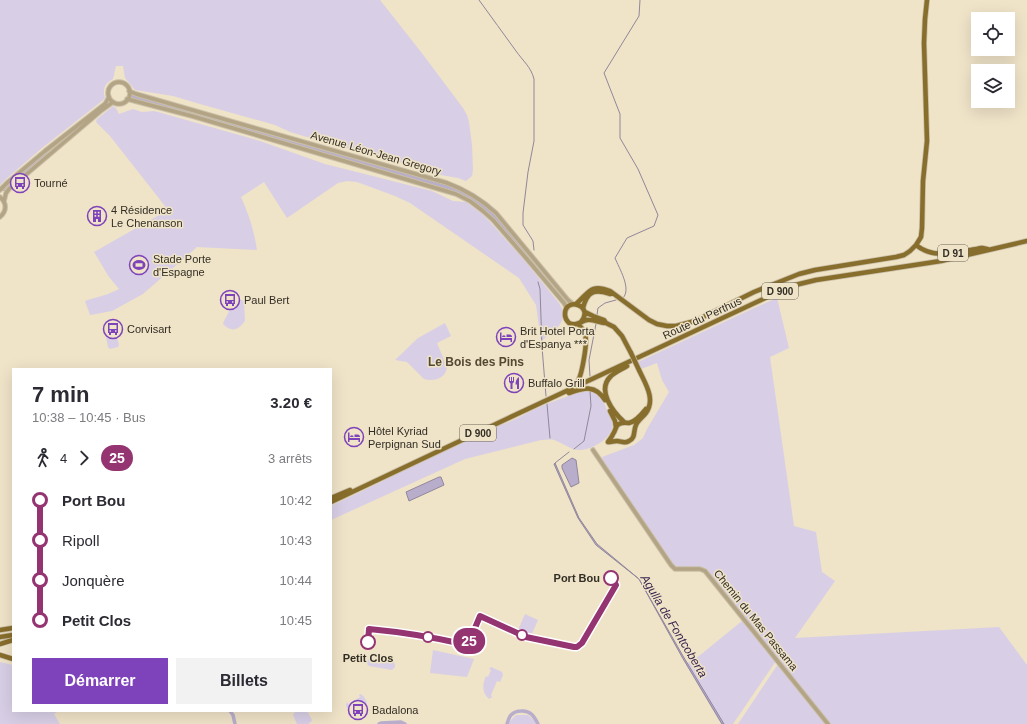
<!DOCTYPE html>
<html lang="fr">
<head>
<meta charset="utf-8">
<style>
	:root { --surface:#fff; --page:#f2f2f3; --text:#2b2b33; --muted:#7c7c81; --accent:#7e43ba }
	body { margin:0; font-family:Arial,sans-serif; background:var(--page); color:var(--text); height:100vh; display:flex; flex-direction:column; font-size:15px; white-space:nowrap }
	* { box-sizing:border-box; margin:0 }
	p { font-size:13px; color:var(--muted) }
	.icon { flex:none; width:22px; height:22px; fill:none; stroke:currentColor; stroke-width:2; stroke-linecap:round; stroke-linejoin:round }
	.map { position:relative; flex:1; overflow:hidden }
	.drawer { position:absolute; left:12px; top:368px; width:320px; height:344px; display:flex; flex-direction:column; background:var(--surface); border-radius:0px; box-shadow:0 4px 16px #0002 }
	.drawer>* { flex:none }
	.badge { padding:0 8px; border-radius:13px; font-size:14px; line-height:26px }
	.buttons { position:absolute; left:971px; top:12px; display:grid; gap:8px }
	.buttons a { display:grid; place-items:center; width:44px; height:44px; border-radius:0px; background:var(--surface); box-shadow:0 4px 16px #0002; font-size:20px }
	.map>.badge { position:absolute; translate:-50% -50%; box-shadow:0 0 0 2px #fff }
	.legs { display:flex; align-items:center; gap:6px; height:44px; padding:0 20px; font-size:13px }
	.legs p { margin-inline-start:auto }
	.head { display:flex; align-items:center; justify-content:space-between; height:68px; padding:0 20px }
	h1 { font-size:22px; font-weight:800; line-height:30px }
	.cta { display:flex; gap:8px; margin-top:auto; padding:8px 20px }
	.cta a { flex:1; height:46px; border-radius:0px; background:var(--accent); color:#fff; font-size:16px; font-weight:800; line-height:46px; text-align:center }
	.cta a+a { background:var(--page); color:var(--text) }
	ul { padding:0 20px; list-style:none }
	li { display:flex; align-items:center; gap:14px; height:40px; font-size:15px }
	li i { display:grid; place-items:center; width:6px; height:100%; margin:0 5px; background:currentColor }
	li i::after { content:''; width:10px; height:10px; margin:-5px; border:3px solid; border-radius:50%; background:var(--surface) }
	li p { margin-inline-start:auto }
	li:first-child i { background:linear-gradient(#0000 50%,currentColor 0) }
	li:last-child i { background:linear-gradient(currentColor 50%,#0000 0) }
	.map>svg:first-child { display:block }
	.green { fill:#d8cfe6 }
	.water { fill:#b9adcc; stroke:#91879a }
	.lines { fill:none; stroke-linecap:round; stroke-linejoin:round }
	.stream { stroke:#91879a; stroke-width:1 }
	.canal { stroke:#b9adcc; stroke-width:3.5 }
	.minor-casing { stroke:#c9bfa7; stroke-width:5.5 }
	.major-casing { stroke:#c9bfa7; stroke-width:6 }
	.minor { stroke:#b2a484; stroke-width:3.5 }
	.major { stroke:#886e2c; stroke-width:4.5 }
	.major-bridge-casing { stroke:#c9bfa7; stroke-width:6; stroke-linecap:butt }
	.major-bridge { stroke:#886e2c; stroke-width:4.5 }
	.line-1-casing { stroke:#fff; stroke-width:9 }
	.line-1 { stroke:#943471; stroke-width:6 }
	.stop-1-dot { fill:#fff; stroke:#943471; stroke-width:2 }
	.labels { text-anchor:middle; stroke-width:3; stroke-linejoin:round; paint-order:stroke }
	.shield { fill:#efe3c8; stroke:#6b6455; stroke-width:1 }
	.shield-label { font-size:10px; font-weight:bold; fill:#332e24 }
	.street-label { font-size:11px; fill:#332e24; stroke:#efe3c8 }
	.poi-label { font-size:11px; fill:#332e24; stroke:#efe3c8; text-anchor:start }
	.stop-label { font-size:11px; font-weight:bold; fill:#332e24; stroke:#efe3c8; text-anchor:end }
	.neighbourhood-label { font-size:12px; font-weight:bold; fill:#534933; stroke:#efe3c8 }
	.water-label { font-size:12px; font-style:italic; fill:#38244e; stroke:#efe3c8 }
</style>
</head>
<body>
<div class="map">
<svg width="1027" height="724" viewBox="0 0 1027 724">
	<rect width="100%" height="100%" fill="#efe3c8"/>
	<path class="green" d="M 0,0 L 380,0 L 421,52 L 463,108 L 467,115 L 469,122 L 472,145 L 473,170 L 472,176 L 466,181 L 458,178 L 441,175 L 395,161 L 375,154 L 341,147 L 290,132 L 275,125 L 200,104 L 173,96 L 135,90 L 125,78 L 123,66 L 116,66 L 113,79 C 105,83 102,89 105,98 L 102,101 L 42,148 L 5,180 L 0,185 Z
		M 113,106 L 116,108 L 119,114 L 133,109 L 142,112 L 154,111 L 158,112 L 260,141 L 325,164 L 432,191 L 453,201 L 466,202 L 482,214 L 491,223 L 524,260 L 559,303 C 571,321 554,331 541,341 L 536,305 L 519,278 L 410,203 L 395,196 L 357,182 L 347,181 L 338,183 L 287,218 L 264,182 L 241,197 C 249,215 254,230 257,250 L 197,247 L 143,294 L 112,311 L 90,315 L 85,301 C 97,297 108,295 119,289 L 109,277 L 94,252 L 168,210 L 110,136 L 96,122 L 97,119 Z
		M 777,298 L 789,348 L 770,357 L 794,526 L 816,532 L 822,572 L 835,581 L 795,638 L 999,627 L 1027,665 L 1027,724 L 830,724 L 706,569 L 679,567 L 674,566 L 670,561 L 604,464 L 602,457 L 634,445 L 643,438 L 647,429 L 669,392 L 662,380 L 657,363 L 641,369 L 638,362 L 752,309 Z
		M 238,300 L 241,300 L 244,301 L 245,321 C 238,330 232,333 223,324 C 225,317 227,317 229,311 C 232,306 232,303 238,300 Z
		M 445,323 L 451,336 L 437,343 L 447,367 C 446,378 434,382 424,379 L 407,362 L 395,360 L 418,338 Z
		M 114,328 L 115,329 L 119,345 L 118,347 L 110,349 L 108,347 L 105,332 L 105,330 Z
		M 583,391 C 598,390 602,397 607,410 C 609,413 612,417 612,421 C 616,436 595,448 582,450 C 572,451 563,443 554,440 C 550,439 545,440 541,440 L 465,459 L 331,520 L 331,506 L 383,481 L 405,469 L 500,425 C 512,422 521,416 531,411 C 548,403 565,397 583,391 Z
		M 525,614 L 538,620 L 531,636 L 518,630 Z
		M 742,621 L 776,661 L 733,724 L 721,724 L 686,664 L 699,656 Z
		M 433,650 L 474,659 L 467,677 L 430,673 Z
		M 369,658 L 394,662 L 395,665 L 395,667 L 392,670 L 369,666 L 367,664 L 366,661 Z
		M 0,662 L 13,665 L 13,711 L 58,711 L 54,714 L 60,724 L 0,724 Z
		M 778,664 L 826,724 L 738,724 Z
		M 491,667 L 502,672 L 503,675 L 500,682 L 497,681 L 491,695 L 492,697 L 489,699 C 482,693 482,685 486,676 L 488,677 L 491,670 L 489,669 Z
		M 361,694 C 364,696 367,701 367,704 L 366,705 L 364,703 L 355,709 L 356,711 L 353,713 L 350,713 L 346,706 L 346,704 L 347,702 L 348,704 L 360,697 L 359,695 Z
		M 297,711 L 307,711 L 312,720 L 311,722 L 308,724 L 297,724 L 293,715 L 294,713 Z
		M 516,715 L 528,715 L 534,720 L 536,724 L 508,724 L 510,721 Z"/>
	<path class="water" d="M 132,94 L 453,187 C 473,196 486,205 501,220 L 566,300 L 563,302 L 492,218 L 460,194 L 450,190 L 131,99 Z
		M 105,104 L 6,192 L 2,189 L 54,145 Z
		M 572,458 L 576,460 L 579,483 L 571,487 L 562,468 L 562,465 Z
		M 555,463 L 579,518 L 597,544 L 639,579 L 683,656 L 724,724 L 722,724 L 682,657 L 639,579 L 596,545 L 578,518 L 554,464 Z
		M 439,477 L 441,477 L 444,485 L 409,501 L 406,492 Z"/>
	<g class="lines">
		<path class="stream" d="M 479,0 C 491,17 504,34 516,51 C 523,61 531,67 534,79 L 534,141 L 528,172 L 523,213 L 523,225 L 533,241 L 534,250
			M 538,282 L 540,289 L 542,347 L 546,396
			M 623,298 C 632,289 619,268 615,258 L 627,238 L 654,226 L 658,215 L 638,169 L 620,138 L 620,114 L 604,73 L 639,16 L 640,0
			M 597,315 L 598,308 L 605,303 L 616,300
			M 590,376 L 589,360 L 596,324
			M 547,404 L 550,438
			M 574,449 L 584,441 L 591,406 L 590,391
			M 555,464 L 555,463 L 569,452"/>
		<path class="canal" d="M 230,711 L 233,715 L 235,724
			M 379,724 L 381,723 L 401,722 L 405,724
			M 507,724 C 508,721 509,717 511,715 C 514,712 517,711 521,711 C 530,710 534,716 538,724"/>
		<defs>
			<path id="minor" d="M108 93a11 11 0 1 1 22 0a11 11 0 1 1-22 0Z
				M 129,91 L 136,94 L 447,183 C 466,190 481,199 496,213 L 568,300 L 573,304
				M 127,99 L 192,116 L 456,194 L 470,201 L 483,211 L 493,220 L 526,258 L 564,303 L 567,308
				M 0,190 L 8,182 L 45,151 L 105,104 L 109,97
				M 0,197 C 7,203 7,211 0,217
				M 4,201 L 6,193 L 9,189 L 102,110 L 113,102
				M 593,450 L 671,565 L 675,569 L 700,569 L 705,571 L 828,724"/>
			<path id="major" d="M 916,245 C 935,261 961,251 982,248 L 987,249
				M 576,304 C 589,293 590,283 610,291 L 649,320 L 657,324 L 667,326 L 676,326 L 695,321 L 754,292 L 799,274 L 815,270 L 896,257 L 904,255 L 910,251 L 916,245 L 921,237 L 922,228 L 923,181 L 927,141 L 924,43 L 925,19 L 927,0
				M 583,308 C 587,292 594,288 610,294
				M 585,312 L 593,316 L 604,320 L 606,323 L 614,327 L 622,336 L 631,353
				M 581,322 C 595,305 564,296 565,315 C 565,318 567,321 569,323 C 576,327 581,321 587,320 C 594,319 600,323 606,323
				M 570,387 C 573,385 576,383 578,381 C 582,374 588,341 585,334 C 584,330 581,327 578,324
				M 569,393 C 584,388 595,384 605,400
				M 610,411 L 615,421 L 616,428
				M 624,422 C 613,412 596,390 611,376 C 615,372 622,369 627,366
				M 608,442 C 611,442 614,441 617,441 C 621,441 624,444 629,441 C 636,438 633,431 636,425 C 638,420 643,417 646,413 C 656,399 645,383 639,370
				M 608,442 C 609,440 612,437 613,434 C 616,430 615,426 619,424 C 623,422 625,423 629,423 C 635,422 642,414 646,409
				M 331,498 L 350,490
				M 331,502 L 515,415 L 791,286 L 816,280 L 941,261 L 1027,241
				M 0,630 L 13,628
				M 0,637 L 13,635
				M 0,644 L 13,640
				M 0,655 L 13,659"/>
		</defs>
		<use href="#minor" class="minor-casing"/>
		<use href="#major" class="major-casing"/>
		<use href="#minor" class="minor"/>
		<use href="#major" class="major"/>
		<defs>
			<path id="major-bridge" d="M 631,353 L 639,370"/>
		</defs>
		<use href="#major-bridge" class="major-bridge-casing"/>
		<use href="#major-bridge" class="major-bridge"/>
	</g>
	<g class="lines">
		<defs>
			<path id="line-1" d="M 368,642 L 369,629 C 401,632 432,637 463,644 C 466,644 468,643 470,640 L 480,616 L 526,637 L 574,647 L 577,647 L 582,643 L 616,585 L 614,581 L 611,578"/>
		</defs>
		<use href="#line-1" class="line-1-casing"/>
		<use href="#line-1" class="line-1"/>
	</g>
	<defs>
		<symbol id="bus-ring" viewBox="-11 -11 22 22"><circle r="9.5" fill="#efe3c8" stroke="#7e43ba" stroke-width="1.5"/><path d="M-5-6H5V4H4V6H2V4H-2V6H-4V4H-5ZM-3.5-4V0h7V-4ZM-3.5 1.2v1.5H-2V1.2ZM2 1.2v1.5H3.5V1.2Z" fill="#7e43ba"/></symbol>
		<symbol id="building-ring" viewBox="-11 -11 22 22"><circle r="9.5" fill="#efe3c8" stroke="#7e43ba" stroke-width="1.5"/><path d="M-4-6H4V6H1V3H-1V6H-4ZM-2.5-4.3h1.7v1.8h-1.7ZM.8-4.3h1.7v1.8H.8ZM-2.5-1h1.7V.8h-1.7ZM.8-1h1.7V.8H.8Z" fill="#7e43ba"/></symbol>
		<symbol id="stadium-ring" viewBox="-11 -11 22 22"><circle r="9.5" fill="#efe3c8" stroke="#7e43ba" stroke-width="1.5"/><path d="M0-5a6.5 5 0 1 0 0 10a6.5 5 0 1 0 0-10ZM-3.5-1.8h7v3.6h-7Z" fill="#7e43ba"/></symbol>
		<symbol id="hotel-ring" viewBox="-11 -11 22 22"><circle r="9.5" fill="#efe3c8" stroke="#7e43ba" stroke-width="1.5"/><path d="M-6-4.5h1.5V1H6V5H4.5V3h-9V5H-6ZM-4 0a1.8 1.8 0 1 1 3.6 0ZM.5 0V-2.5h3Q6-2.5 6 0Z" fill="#7e43ba"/></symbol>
		<symbol id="restaurant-ring" viewBox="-11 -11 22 22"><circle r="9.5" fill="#efe3c8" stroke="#7e43ba" stroke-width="1.5"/><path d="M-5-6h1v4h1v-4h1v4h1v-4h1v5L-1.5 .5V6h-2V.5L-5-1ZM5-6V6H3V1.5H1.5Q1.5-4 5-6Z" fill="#7e43ba"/></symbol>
	</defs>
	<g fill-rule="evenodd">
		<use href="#bus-ring" x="9" y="172" width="22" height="22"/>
		<use href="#building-ring" x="86" y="205" width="22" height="22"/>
		<use href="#stadium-ring" x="128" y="254" width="22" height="22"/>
		<use href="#bus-ring" x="219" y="289" width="22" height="22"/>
		<use href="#bus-ring" x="102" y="318" width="22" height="22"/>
		<use href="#hotel-ring" x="495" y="326" width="22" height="22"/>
		<use href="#restaurant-ring" x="503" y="372" width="22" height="22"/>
		<use href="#hotel-ring" x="343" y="426" width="22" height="22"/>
		<use href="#bus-ring" x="347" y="699" width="22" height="22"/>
	</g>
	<g class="stop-1-dot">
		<circle cx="611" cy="578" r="7"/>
		<circle cx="522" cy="635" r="5"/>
		<circle cx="428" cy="637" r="5"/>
		<circle cx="368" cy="642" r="7"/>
	</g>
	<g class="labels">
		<g class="shield">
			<rect x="938" y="245" width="30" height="16" rx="3"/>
			<rect x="762" y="283" width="36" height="16" rx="3"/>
			<rect x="460" y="425" width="36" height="16" rx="3"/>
		</g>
		<g class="shield-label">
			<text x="953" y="257">D 91</text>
			<text x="780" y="295">D 900</text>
			<text x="478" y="437">D 900</text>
		</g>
		<g class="street-label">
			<text transform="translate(376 153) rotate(16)" y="4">Avenue Léon-Jean Gregory</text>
			<text transform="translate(702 318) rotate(-25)" y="4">Route du Perthus</text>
			<text transform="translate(756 620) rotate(51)" y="4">Chemin du Mas Passama</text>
		</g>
		<g class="poi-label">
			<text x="34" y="187">Tourné</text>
			<text x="111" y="214">4 Résidence<tspan x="111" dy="13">Le Chenanson</tspan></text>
			<text x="153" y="263">Stade Porte<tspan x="153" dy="13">d'Espagne</tspan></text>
			<text x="244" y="304">Paul Bert</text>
			<text x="127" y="333">Corvisart</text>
			<text x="520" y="335">Brit Hotel Porta<tspan x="520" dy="13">d'Espanya ***</tspan></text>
			<text x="528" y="387">Buffalo Grill</text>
			<text x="368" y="435">Hôtel Kyriad<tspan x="368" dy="13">Perpignan Sud</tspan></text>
			<text x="372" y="714">Badalona</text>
		</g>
		<g class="stop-label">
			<text x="600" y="582">Port Bou</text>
			<text x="368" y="662" text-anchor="middle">Petit Clos</text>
		</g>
		<g class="neighbourhood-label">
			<text x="476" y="366">Le Bois des Pins</text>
		</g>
		<g class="water-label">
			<text transform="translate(674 626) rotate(59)" y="4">Agulla de Fontcoberta</text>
		</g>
	</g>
</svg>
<div class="buttons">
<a><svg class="icon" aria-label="locate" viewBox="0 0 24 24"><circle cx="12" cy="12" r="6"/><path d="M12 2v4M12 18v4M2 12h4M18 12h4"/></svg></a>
<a><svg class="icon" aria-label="layers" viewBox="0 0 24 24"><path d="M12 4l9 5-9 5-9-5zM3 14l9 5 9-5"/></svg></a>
</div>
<b class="badge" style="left:469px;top:641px;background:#943471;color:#fff">25</b>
<section class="drawer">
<div class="head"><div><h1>7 min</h1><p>10:38 – 10:45 · Bus</p></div><b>3.20 €</b></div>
<div class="legs"><svg class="icon" aria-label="walk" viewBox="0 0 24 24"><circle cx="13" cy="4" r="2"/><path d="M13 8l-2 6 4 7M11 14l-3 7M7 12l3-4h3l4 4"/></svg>4<svg class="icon" aria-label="forward" viewBox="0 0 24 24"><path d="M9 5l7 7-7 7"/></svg><b class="badge" style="background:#943471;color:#fff">25</b><p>3 arrêts</p></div>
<ul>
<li><i style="color:#943471"></i><b>Port Bou</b><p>10:42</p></li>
<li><i style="color:#943471"></i><span>Ripoll</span><p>10:43</p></li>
<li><i style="color:#943471"></i><span>Jonquère</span><p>10:44</p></li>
<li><i style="color:#943471"></i><b>Petit Clos</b><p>10:45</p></li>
</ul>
<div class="cta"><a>Démarrer</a><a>Billets</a></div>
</section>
</div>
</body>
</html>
